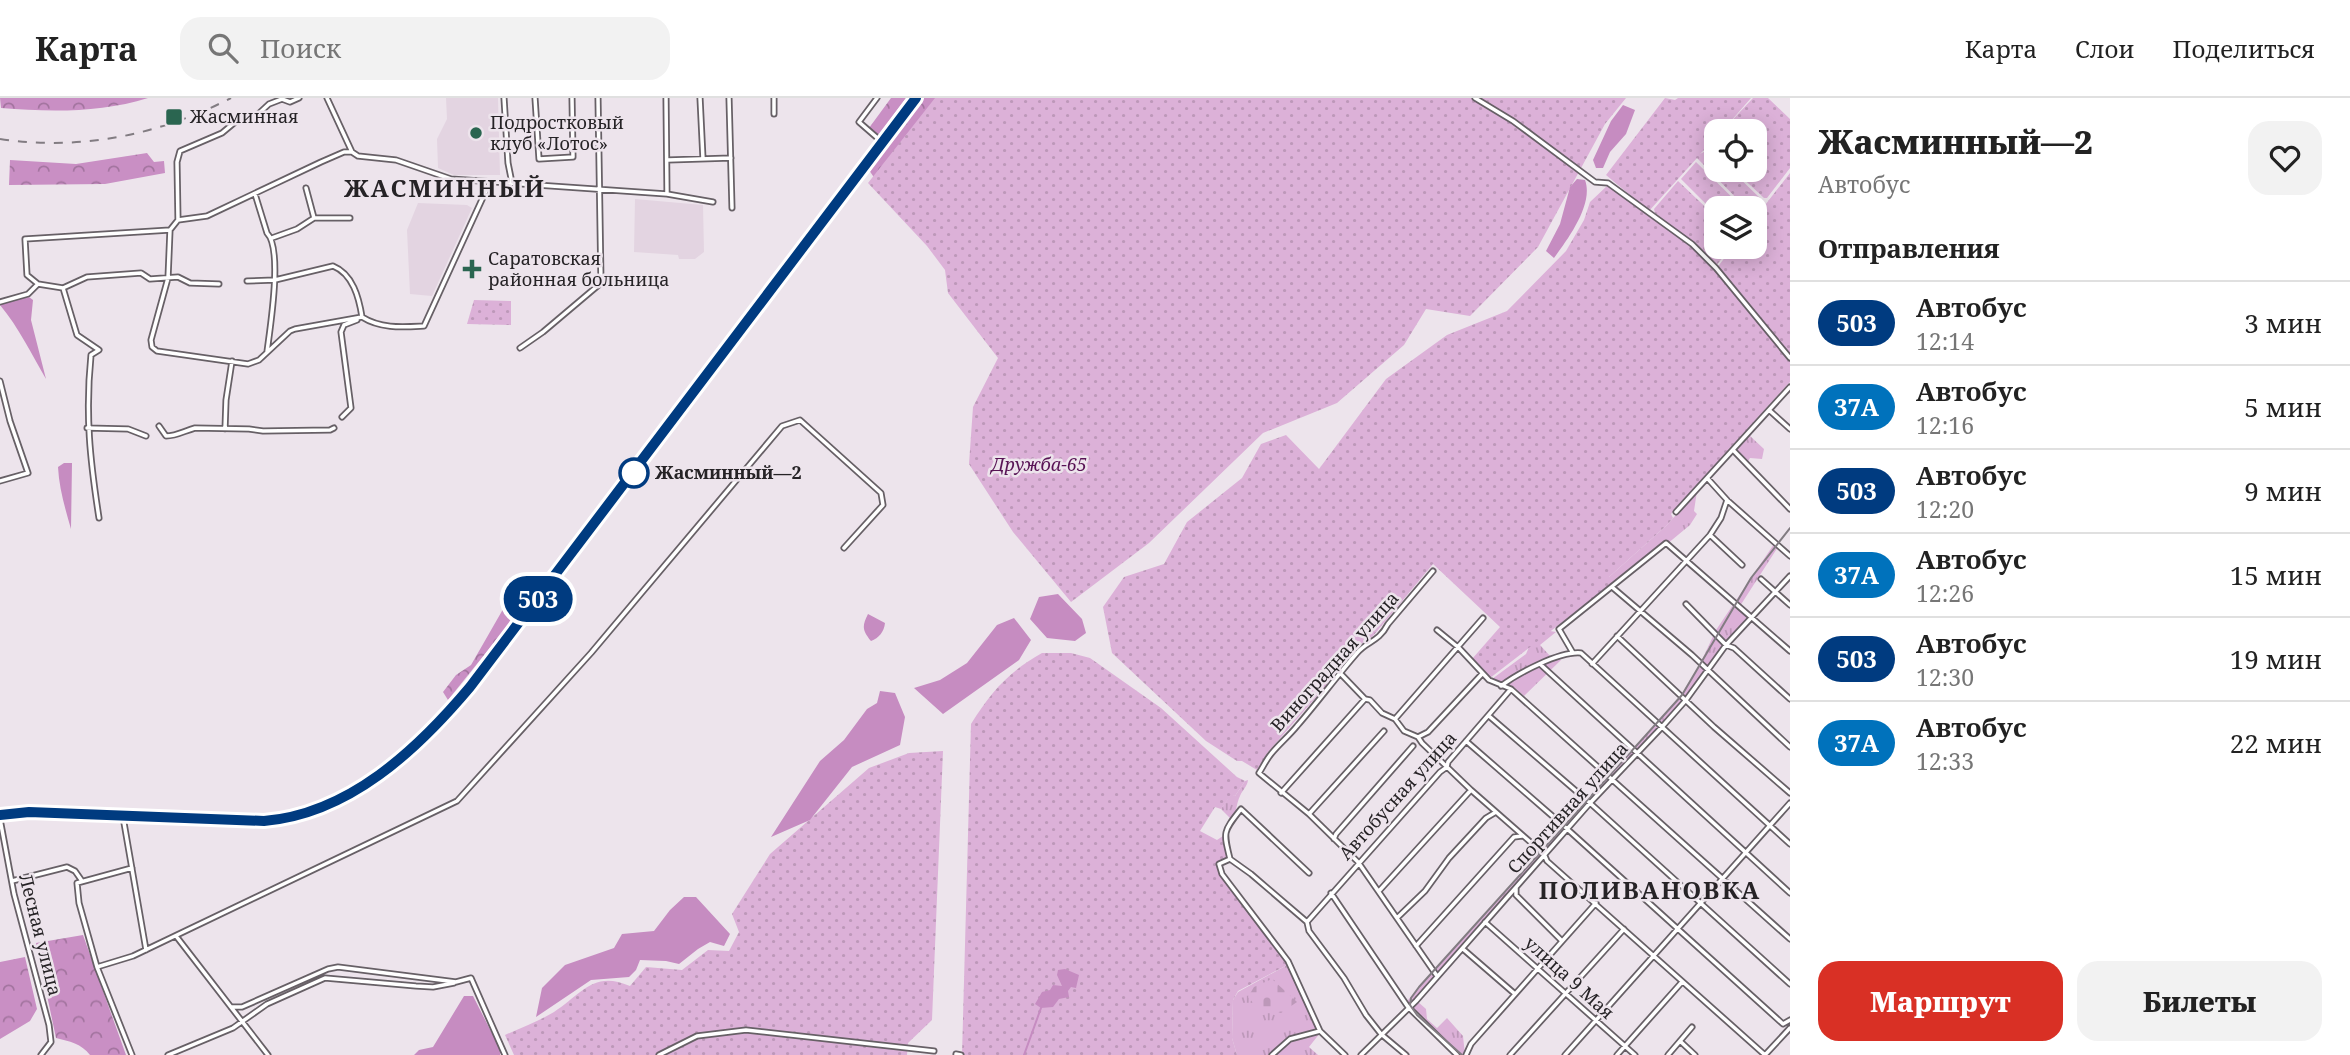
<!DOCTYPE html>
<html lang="ru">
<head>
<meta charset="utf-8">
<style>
	:root { --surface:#fff; --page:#f2f2f2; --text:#222; --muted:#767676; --line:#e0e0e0; --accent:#d93025 }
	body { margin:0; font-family:"Noto Serif",serif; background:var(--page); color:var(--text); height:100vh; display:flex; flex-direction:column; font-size:26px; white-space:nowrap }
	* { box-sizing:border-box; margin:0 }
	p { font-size:23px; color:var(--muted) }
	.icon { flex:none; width:38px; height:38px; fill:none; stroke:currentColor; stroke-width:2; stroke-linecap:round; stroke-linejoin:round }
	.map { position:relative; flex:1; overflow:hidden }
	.side { display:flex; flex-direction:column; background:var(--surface); width:560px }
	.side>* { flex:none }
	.badge { padding:0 14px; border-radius:23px; font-size:24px; line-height:46px }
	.controls { position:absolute; left:1704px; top:21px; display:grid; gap:14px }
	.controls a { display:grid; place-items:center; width:63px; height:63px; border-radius:14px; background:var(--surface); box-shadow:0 4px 18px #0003; font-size:35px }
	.map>.badge { position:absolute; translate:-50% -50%; box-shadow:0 0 0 4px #fff }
	h2 { padding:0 28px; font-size:26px; line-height:63px }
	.round { display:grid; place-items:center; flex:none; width:74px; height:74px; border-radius:21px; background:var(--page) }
	.head { display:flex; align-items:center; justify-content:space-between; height:119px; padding:0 28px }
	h1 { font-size:33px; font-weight:800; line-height:52px }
	.cta { display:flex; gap:14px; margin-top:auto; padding:14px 28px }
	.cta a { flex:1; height:80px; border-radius:21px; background:var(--accent); color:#fff; font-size:28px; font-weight:800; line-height:80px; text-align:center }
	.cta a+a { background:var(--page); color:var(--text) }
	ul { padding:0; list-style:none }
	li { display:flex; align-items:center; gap:21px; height:84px; padding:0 28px; border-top:2px solid var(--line) }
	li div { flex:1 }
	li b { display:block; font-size:26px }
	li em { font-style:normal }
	li .badge { min-width:77px; font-weight:700; text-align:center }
	header { display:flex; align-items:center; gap:42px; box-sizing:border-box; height:98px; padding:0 35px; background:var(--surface); border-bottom:2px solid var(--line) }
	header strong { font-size:33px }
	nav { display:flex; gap:38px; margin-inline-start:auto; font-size:24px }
	.search { width:490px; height:63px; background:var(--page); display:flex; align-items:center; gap:18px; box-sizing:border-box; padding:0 24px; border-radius:21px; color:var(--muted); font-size:26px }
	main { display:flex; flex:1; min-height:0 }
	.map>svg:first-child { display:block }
	.built { fill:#e3d4e1 }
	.grass { fill:url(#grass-tufts) }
	.forest { fill:url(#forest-crowns) }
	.cemetery { fill:url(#cemetery-stones) }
	.park { fill:url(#park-dots) }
	.water { fill:#c68cc1 }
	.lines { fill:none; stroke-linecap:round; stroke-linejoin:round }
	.stream { stroke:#c68cc1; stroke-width:2 }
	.minor-casing { stroke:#676066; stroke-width:7 }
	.major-casing { stroke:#676066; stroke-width:9 }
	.minor { stroke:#fff; stroke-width:3.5 }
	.major { stroke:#fff; stroke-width:5 }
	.tram { stroke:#827c82; stroke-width:2 }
	.rail { stroke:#827c82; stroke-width:2; stroke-dasharray:9 9; stroke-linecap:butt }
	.line-casing { stroke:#fff; stroke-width:16 }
	.line { stroke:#003b80; stroke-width:10 }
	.poi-dot { fill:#2a6550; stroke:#ede4ec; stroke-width:2.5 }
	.stop-dot { fill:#fff; stroke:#003b80; stroke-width:3.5 }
	.labels { text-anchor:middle; stroke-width:5; stroke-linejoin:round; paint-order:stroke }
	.poi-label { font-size:18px; fill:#262326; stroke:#ede4ec; text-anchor:start }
	.park-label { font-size:18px; font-style:italic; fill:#581355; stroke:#ede4ec }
	.stop-label { font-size:18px; font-weight:bold; fill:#262326; stroke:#ede4ec; text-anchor:start }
	.street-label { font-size:18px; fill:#262326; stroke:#ede4ec }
	.district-label { font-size:24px; font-weight:bold; letter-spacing:2px; fill:#262326; stroke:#ede4ec }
</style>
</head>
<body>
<header>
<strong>Карта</strong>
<div class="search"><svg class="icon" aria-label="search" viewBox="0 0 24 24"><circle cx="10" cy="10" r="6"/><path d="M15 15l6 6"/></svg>Поиск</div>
<nav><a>Карта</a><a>Слои</a><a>Поделиться</a></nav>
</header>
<main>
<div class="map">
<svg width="1790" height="957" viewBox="0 0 1790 957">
	<defs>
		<pattern id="grass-tufts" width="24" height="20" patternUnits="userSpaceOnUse" patternTransform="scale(1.75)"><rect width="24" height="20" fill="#dcb1d8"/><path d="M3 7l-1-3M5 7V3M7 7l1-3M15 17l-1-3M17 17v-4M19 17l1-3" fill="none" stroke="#bd98b9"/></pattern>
		<pattern id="forest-crowns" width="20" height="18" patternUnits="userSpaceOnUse" patternTransform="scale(1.75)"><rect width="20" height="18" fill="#c98fc4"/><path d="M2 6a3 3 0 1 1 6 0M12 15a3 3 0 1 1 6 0" fill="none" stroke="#a3749f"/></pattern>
		<pattern id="cemetery-stones" width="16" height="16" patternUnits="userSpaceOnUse" patternTransform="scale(1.75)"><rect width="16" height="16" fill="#dcb1d8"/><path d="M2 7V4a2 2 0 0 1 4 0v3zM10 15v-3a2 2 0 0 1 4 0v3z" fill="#bd98b9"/></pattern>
		<pattern id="park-dots" width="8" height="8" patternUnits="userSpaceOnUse" patternTransform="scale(1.75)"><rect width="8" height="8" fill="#dcb1d8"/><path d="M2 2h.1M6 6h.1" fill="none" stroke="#bd98b9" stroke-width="1.8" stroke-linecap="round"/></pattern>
	</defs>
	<rect width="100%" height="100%" fill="#ede4ec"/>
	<path class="built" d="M 446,0 L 498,0 L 500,77 L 454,77 L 438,70 L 437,41 L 447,21 Z
		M 635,101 L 703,107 L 704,154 L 695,161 L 679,161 L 678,157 L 634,154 Z
		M 418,105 L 467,107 L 472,110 L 432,198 L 410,196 L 407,132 Z"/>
	<path class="grass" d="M 1749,337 L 1764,351 L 1762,361 L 1750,360 L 1747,365 L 1736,352 Z
		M 1697,393 L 1694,413 L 1697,416 L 1690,427 L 1614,490 L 1609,488 L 1609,479 L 1667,427 Z
		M 1774,446 L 1778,449 L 1740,508 L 1751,519 L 1723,548 L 1685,601 L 1474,832 L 1462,850 L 1415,903 L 1408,905 L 1408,902 L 1681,597 L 1700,566 L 1716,532 Z
		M 1550,533 L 1556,534 L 1540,547 L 1551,559 L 1561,562 L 1524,598 L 1515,590 L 1492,581 L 1526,556 L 1529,549 Z
		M 1248,682 C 1247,689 1243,691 1240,698 C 1236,706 1237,714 1232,722 L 1221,711 L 1231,696 L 1235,698 L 1245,683 Z
		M 1289,866 L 1320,935 L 1309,949 L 1318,957 L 1237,957 L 1232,940 L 1233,902 L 1238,894 Z
		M 1417,903 L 1426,911 L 1427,921 L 1437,930 L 1447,920 L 1463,938 L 1465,957 L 1460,957 L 1416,917 L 1411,909 Z"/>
	<path class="forest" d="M 0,0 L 148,0 C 101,15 49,14 1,10 Z
		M 891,0 L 906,0 L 878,38 L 869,30 Z
		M 924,0 L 936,0 L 875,81 L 869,72 Z
		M 147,55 L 154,64 L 164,63 L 165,75 L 105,86 L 9,87 L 10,62 L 76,66 Z
		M 521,501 L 525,506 L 448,602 L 443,594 L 456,577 L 471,567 L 506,506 Z
		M 83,837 L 126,957 L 90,957 C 82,946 69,943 56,940 L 36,845 Z
		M 25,859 L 37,911 L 30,923 L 0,941 L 0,864 Z"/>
	<path class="cemetery" d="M 1272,881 L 1297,904 L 1281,915 L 1255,907 L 1248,899 L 1254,889 Z"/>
	<path class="park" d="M 935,0 L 1626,0 L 1605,26 L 1538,149 L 1470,218 L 1426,211 L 1404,247 L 1337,305 L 1263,335 L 1149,445 L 1071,504 L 1013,434 L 969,366 L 973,309 L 998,260 L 948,195 L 945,172 L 927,148 L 868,85 Z
		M 1665,0 L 1675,2 L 1678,0 L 1751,0 L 1724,31 L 1753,0 L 1768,0 L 1790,21 L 1790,70 L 1767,100 L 1764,100 L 1734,72 L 1755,72 L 1755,33 L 1717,33 L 1717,56 L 1709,47 L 1700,56 L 1709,51 L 1717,58 L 1717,72 L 1731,72 L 1762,102 L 1755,115 L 1755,110 L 1746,110 L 1697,60 L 1649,113 L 1606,77 Z
		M 1696,64 L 1743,110 L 1717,110 L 1717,117 L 1681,81 Z
		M 1790,75 L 1790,284 L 1671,416 L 1673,420 L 1667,427 L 1609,479 L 1609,488 L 1490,580 L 1472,561 L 1500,529 L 1433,466 L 1373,538 L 1355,550 L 1338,574 L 1268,654 L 1257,672 L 1242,663 L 1237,663 L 1206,643 L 1112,555 L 1103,509 L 1124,479 L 1164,466 L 1187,424 L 1242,380 L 1261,346 L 1286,337 L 1319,371 L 1386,281 L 1447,237 L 1507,213 L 1566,153 L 1584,122 L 1590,104 L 1608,87 L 1692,147 L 1716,171 L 1733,149 L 1755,149 L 1755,120 Z
		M 1678,83 L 1717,120 L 1717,149 L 1731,149 L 1716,168 L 1693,145 L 1655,115 L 1654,111 Z
		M 474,202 L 511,203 L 511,227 L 467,226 Z
		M 1042,555 L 1071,555 L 1090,560 L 1161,610 L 1237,679 L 1245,683 L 1235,698 L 1231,697 L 1221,711 L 1215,709 L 1200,733 L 1217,742 L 1223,738 L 1228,760 L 1216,768 L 1289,866 L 1238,893 L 1233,902 L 1232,940 L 1237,957 L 962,957 L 971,626 C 991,594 1008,574 1042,555 Z
		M 943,653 L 932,922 L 908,945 L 907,957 L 514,957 L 505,937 C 521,930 539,923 554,914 C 582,896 593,872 630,888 L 646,869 L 682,872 L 708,852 L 729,853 L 739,834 L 732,816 L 770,756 L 869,670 L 909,655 Z"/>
	<path class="water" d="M 1623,7 L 1635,12 L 1626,36 L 1610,54 L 1603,70 L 1596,70 L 1593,62 L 1611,23 Z
		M 1577,81 L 1585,82 C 1594,106 1568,141 1554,160 L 1546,153 L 1560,126 L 1570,89 Z
		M 29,199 L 33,202 L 31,222 L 46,281 C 31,255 19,230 0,207 L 10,202 Z
		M 64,365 L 72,365 L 71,431 C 65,410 59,390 58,369 Z
		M 1058,496 L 1082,521 L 1086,535 L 1075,543 L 1047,540 L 1030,521 L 1039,499 Z
		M 868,516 L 885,525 C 884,534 879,540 871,543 C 862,532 862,528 868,516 Z
		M 1014,520 L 1031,542 L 1019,562 L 943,616 L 914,590 L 940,582 L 967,565 L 997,527 Z
		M 880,593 L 895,595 L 905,619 L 900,647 L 852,669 L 810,722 L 771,739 L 820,663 L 844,642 L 867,611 L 877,605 Z
		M 684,799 L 696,799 L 730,836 L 724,848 L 710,844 L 698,851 L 679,866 L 666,863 L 640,862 L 636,872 L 629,879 L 591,882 L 536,919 L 542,890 L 565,867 L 614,850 L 622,836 L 654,833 L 670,812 Z
		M 1065,871 L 1079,877 L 1076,890 L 1071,889 L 1068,893 L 1069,899 L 1059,901 L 1053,909 L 1041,910 L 1035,906 L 1042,894 L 1050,892 L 1053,887 L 1062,888 L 1057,877 L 1058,872 Z
		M 464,898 L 473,898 L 501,953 L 500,957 L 414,957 L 419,952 L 433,949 Z"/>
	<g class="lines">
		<path class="stream" d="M 1024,957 L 1041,910"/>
		<defs>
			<path id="minor" d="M 299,0 L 290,4 L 282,1 L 269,6 L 255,19 L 240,20 L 222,35 L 180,53 L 177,64 L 178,122 L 170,132 L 168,180 L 151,242 L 152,249 L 157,253 L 248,266 L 259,262 L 290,233 L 295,231 L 362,219 C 381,231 403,229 424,228 L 490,84
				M 327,0 L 352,54
				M 504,0 L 508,65 L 512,85
				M 535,0 L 539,61 L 573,59 L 572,0
				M 666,0 L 667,96
				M 700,0 L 703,61
				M 729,0 L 732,110
				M 774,0 L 774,16
				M 877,0 L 859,24 L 882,44
				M 1475,0 L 1513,23 L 1595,84 L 1608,85 L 1692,146 L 1716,170 L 1790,260
				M 352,54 L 358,58 L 396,62 L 451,81 L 667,96 L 713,104
				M 668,62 L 731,60
				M 306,90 L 314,120
				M 255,96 L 267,135 C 283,151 270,230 267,254
				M 178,122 L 207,118 L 321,64 L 344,54 L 352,54
				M 272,140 L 297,131 L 314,120 L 350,120
				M 247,183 L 275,182 L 333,168 C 353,176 359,200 362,219
				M 63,190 L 77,237 L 99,252 L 91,257 C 85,316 90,362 99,420
				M 63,190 L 38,186 L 27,177 L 25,141 L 170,132
				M 63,190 L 87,179 L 141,175 L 150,181 L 178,179 L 190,185 L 219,186
				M 0,204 L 28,196 L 38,186
				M 520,250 L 543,234 L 601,185 L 598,0
				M 0,283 L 10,323 L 28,375 L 0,383
				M 1769,312 L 1790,331
				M 342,319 L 351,310 L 341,234 L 344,227 L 357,222
				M 159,328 L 166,338 C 177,338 184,333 195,330 L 249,331 L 263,333 L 330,332 L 334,330
				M 87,330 L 128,331 L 146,338
				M 225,331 L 226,302 L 232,263
				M 1734,353 L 1790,411
				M 1708,381 L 1727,402 L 1790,458
				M 1676,414 L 1790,289
				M 1710,437 L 1742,467
				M 1433,473 L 1388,526 C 1378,545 1368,542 1357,555 C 1336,579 1318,604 1297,628 C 1289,638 1279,646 1271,656 C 1266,662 1263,669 1259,675 L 1309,716 L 1358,764 L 1437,878
				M 1761,481 L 1790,507
				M 1612,489 L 1692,557 L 1790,649
				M 1686,506 L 1726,547 L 1734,550 L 1790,601
				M 1437,532 L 1459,550 L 1489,582 L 1511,591 L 1790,841
				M 1617,538 L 1714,629 L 1790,695
				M 1573,555 L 1559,531 L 1666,445 L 1790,553
				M 1592,566 L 1710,437 L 1721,420 L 1727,402
				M 1541,567 L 1790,795
				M 1341,576 L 1365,601 L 1370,602 L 1382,615 L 1395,621 L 1404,633 L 1418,639 L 1422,645 L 1471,692 L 1544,756 L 1547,763 L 1765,957
				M 1501,588 C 1518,575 1560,553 1581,555 L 1790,746
				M 1489,618 L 1590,705 L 1790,886
				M 1395,621 L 1483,520
				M 1418,639 L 1428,634 L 1482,576
				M 1466,643 L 1565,729 L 1783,926 L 1790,922
				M 1281,695 L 1365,601
				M 1309,716 L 1384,633
				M 123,719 L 146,852
				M 0,721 L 14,796 L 49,927 L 51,944 L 41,957
				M 1334,741 L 1336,736 L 1413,648
				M 1230,761 L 1219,766 L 1222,776 L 1288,863 L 1320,933 L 1345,957
				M 1309,775 L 1241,711 C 1223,734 1223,733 1230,761 L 1251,776 L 1307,824 L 1309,833 L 1344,880 L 1366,917 L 1381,936 L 1406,957
				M 12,783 L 67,769 L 75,773 L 82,783
				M 1516,790 L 1516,797 L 1561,842
				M 1379,793 L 1471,692
				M 1331,795 L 1408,909 L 1457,957
				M 1398,819 L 1425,793 L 1449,760 L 1486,720 L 1496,714
				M 1307,824 L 1440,674 L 1447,669 L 1448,664 L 1511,591
				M 1485,824 L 1635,957
				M 176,838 L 268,957
				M 1416,848 L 1514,739 L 1522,738
				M 1463,851 L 1515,896
				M 97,869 L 79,805 L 77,785 L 132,770
				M 231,909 L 242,909 L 328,871 L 338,869 L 456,884 L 471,880 L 505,957
				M 1680,943 L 1695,957
				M 956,956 L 961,957
				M 132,957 L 97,869 L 133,858 L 457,703 L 591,555 L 782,328 L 800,322 L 881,395 L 883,407 L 844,450
				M 168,957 L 233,930 L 267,906 L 325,880 L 416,888 L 433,889 L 454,885
				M 659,957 L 697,938 L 746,932 L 934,953
				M 1272,957 L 1290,941 L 1320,933
				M 1361,957 L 1416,903 L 1590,705 L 1662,629 L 1686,602 L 1726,547 L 1790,478
				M 1466,957 L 1471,946 L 1596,805
				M 1510,957 L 1624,831
				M 1565,957 L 1790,705
				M 1617,957 L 1682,884
				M 1668,957 L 1692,929
				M 1765,957 L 1790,930"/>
			<path id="major" d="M 0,717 L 29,714 L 264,723 C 349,717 417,652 470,589 L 916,0"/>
		</defs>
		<use href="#minor" class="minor-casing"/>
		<use href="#major" class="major-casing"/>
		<use href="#minor" class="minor"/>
		<use href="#major" class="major"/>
		<path class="tram" d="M 1462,957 L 1417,917 L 1410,907 L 1411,900 L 1419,889 L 1682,597 L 1751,480 L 1790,430"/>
		<path class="rail" d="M 0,41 C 81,53 159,37 231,0"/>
	</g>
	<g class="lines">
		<defs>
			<path id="line" d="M 0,717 L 29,714 L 264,723 C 349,716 417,652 470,589 L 916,0"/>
		</defs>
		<use href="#line" class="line-casing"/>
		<use href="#line" class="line"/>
	</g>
	<g class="poi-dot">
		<rect x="165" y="10" width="18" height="18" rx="3.5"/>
		<circle cx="476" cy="35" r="7"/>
		<path d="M468.5 160.5h7v7h7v7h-7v7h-7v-7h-7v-7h7z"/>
	</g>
	<circle class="stop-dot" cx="634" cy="375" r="14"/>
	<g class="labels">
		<g class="poi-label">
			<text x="190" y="25">Жасминная</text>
			<text x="490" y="31">Подростковый<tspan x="490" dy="21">клуб «Лотос»</tspan></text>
			<text x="488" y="167">Саратовская<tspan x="488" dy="21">районная больница</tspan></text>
		</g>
		<g class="park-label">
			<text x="1039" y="373">Дружба-65</text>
		</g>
		<g class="stop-label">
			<text x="655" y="381">Жасминный—2</text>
		</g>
		<g class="street-label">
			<text transform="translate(1335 564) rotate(-48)" y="6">Виноградная улица</text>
			<text transform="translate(1398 698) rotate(-48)" y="6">Автобусная улица</text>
			<text transform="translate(1568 710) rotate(-48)" y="6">Спортивная улица</text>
			<text transform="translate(40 837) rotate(76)" y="6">Лесная улица</text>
			<text transform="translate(1569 880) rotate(42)" y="6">улица 9 Мая</text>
		</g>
		<g class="district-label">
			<text x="445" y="99">ЖАСМИННЫЙ</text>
			<text x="1650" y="801">ПОЛИВАНОВКА</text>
		</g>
	</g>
</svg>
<div class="controls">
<a><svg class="icon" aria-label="locate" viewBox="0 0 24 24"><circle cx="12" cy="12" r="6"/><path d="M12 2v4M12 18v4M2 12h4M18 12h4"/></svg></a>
<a><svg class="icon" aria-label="layers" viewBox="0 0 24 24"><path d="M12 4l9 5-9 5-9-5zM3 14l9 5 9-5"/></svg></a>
</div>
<b class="badge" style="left:538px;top:501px;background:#003b80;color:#fff">503</b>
</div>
<section class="side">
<div class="head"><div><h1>Жасминный—2</h1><p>Автобус</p></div><a class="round"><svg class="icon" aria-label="heart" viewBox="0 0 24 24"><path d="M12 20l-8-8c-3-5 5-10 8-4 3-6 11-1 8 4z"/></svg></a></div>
<h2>Отправления</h2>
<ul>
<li><span class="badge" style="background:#003b80;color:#fff">503</span><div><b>Автобус</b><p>12:14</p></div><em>3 мин</em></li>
<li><span class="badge" style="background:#0072bc;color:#fff">37А</span><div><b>Автобус</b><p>12:16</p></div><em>5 мин</em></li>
<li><span class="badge" style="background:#003b80;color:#fff">503</span><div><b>Автобус</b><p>12:20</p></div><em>9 мин</em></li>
<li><span class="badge" style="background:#0072bc;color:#fff">37А</span><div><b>Автобус</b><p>12:26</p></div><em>15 мин</em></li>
<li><span class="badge" style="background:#003b80;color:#fff">503</span><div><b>Автобус</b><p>12:30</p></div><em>19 мин</em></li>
<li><span class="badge" style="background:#0072bc;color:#fff">37А</span><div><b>Автобус</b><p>12:33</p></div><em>22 мин</em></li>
</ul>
<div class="cta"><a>Маршрут</a><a>Билеты</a></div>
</section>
</main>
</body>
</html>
